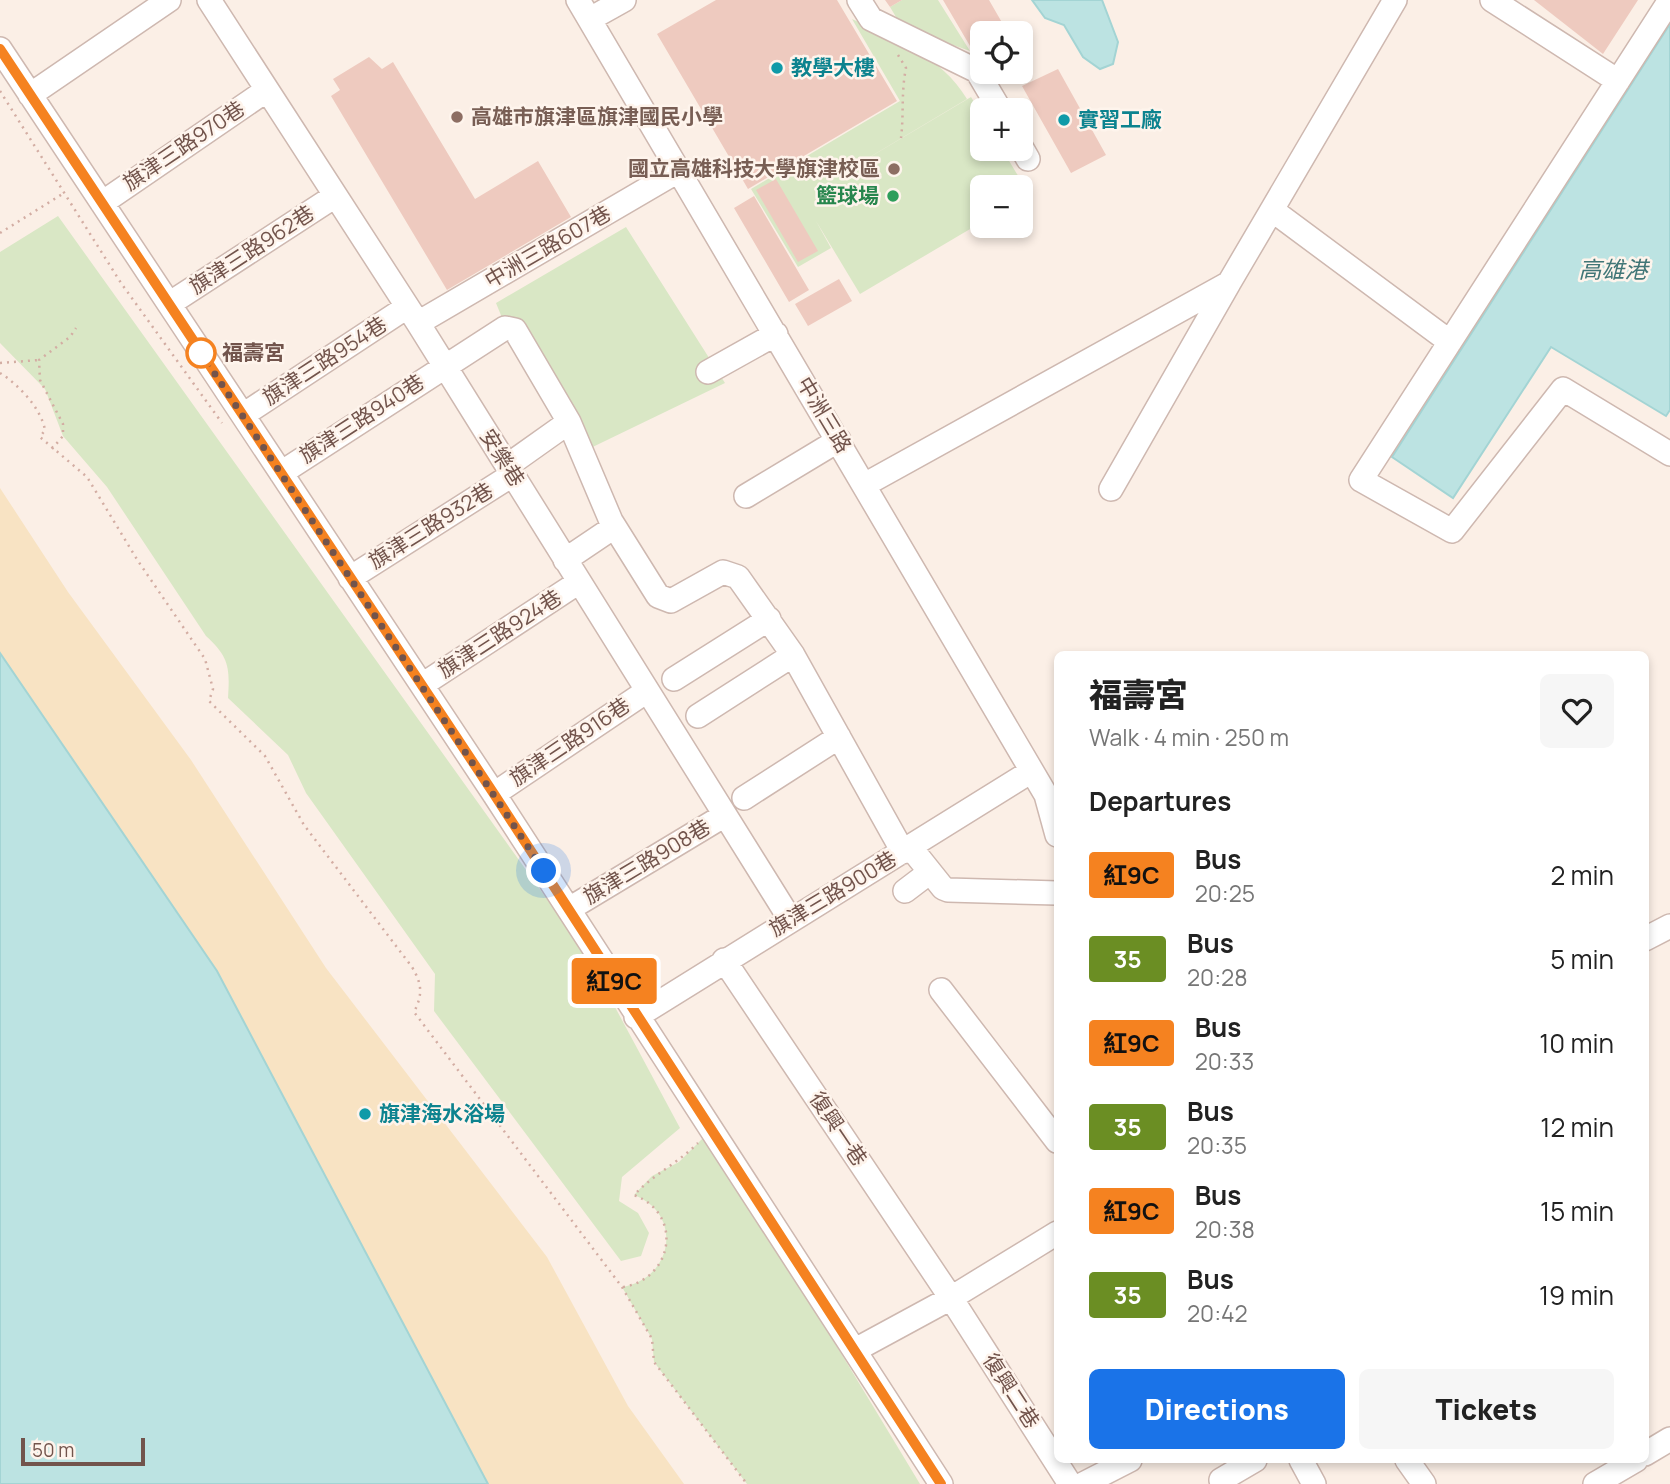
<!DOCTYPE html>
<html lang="en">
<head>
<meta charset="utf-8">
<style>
	:root { --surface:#fff; --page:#f6f6f6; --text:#222; --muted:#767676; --accent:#1a73e8 }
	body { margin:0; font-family:Manrope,"Noto Sans TC",sans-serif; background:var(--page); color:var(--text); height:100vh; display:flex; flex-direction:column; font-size:26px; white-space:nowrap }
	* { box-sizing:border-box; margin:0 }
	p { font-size:23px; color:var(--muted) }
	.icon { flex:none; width:38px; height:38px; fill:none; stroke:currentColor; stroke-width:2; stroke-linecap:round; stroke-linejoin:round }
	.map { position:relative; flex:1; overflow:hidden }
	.panel { position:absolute; left:1054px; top:651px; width:595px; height:812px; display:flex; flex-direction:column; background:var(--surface); border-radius:10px; box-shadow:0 4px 10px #0003 }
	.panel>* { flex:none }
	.badge { padding:0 14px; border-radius:5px; font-size:24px; line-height:46px }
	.buttons { position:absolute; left:970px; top:21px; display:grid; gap:14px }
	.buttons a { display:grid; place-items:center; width:63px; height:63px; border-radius:10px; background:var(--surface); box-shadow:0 4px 10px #0003; font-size:35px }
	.scale { position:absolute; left:21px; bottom:18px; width:124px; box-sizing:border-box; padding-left:7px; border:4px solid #72544c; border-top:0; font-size:19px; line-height:24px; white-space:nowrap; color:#72544c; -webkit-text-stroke:5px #fef4ec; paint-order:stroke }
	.you { position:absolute; width:35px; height:35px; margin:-18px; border:5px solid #fff; border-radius:50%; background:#1a73e8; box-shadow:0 0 0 10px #1a73e833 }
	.map>.badge { position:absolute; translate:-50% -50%; box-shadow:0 0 0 4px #fff }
	h2 { padding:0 35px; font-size:26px; line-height:63px }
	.round { display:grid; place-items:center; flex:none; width:74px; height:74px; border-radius:10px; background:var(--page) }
	.head { display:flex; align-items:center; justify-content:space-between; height:119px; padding:0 35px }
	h1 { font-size:33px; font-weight:800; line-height:52px }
	.button { display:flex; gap:14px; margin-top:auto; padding:14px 35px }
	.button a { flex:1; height:80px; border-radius:10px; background:var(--accent); color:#fff; font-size:28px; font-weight:800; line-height:80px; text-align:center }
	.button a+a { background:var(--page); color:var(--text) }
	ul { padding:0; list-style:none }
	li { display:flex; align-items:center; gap:21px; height:84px; padding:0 35px }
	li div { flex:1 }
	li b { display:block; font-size:26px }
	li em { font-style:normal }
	li .badge { min-width:77px; font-weight:700; text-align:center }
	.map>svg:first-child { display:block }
	.green { fill:#d9e7c5 }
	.sand { fill:#f8e3c3 }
	.water { fill:#bce3e2; stroke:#a3d4d4; stroke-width:2 }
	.building { fill:#eecabf }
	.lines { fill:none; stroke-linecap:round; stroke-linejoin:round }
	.minor-casing { stroke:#ceb8b0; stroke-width:26 }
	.path { stroke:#d3ada3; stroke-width:2.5; stroke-dasharray:2 5; stroke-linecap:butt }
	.minor { stroke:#fff; stroke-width:23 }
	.line-casing { stroke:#fff; stroke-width:16 }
	.line { stroke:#f58220; stroke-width:10 }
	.walk { stroke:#72544c; stroke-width:7; stroke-dasharray:0 12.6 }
	.culture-dot { fill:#0f9aa8; stroke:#fef4ec; stroke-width:2.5 }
	.education-dot { fill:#8d6e63; stroke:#fef4ec; stroke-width:2.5 }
	.leisure-dot { fill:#2e9e5b; stroke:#fef4ec; stroke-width:2.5 }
	.stop-dot { fill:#fff; stroke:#f58220; stroke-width:3.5 }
	.labels { text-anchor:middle; stroke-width:5; stroke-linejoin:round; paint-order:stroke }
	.culture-label { font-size:21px; font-weight:bold; fill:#0d838f; stroke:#fef4ec; text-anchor:start }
	.education-label { font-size:21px; font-weight:bold; fill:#785e54; stroke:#fef4ec; text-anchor:start }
	.street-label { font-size:21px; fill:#72544c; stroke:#fef4ec }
	.leisure-label { font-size:21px; font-weight:bold; fill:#27864d; stroke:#fef4ec; text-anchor:end }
	.stop-label { font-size:21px; font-weight:bold; fill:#72544c; stroke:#fef4ec; text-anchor:start }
	.water-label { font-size:23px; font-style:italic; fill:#417677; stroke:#fef4ec }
</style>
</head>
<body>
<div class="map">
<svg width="1670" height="1484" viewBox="0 0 1670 1484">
	<rect width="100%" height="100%" fill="#fbefe6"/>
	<path class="green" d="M 902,0 L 938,0 L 970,51 L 902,27 L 890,7 Z
		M 852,19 C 896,39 941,56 967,99 L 801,198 L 971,97 L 982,115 L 982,149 L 1002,149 L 1029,194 L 1020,200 L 1020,187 L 982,187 L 982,222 L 860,294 L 816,221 L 831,248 L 798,267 L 751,189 L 900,101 Z
		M 58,216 L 587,955 L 680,1128 L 622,1177 L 619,1201 L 638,1213 L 649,1233 L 641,1256 L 621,1261 L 434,1011 L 435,974 L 306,793 L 288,755 L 228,698 C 230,667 229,657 206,636 L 107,487 L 63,436 L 45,389 L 0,343 L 0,252 Z
		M 626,227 L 725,383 L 574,456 L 513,345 L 496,303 Z
		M 708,1133 L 920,1484 L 747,1484 L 654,1362 L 652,1339 L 622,1287 C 673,1279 684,1214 634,1195 L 652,1176 L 679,1162 Z"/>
	<path class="sand" d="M 0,488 L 68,592 L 191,760 L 326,968 L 547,1257 L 628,1406 L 684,1484 L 488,1484 L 217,971 L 0,653 Z"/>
	<path class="water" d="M 1032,0 L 1102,0 L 1118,42 L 1113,64 L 1100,69 L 1083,57 L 1064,25 L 1045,18 Z
		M 1670,24 L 1670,410 L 1666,416 L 1551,347 L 1453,498 L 1392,457 Z
		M 0,653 L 217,971 L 488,1484 L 0,1484 Z"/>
	<path class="building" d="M 716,0 L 837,0 L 897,101 L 748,189 L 657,34 Z
		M 885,0 L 902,0 L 890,7 Z
		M 943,0 L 989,0 L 1004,26 L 991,33 L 982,33 L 982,39 L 970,46 Z
		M 1534,0 L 1638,0 L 1603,54 Z
		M 369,57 L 382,69 L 393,62 L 475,199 L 538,161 L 571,217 L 447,290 L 331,96 L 340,90 L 333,79 Z
		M 1058,69 L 1106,155 L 1071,173 L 1022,86 Z
		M 776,179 L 818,251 L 798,262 L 756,190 Z
		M 754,196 L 809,290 L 789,302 L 734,208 Z
		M 839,279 L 852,301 L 808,326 L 795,304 Z"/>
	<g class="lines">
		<defs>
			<path id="minor" d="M 209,0 L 418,323 L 790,919
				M 578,0 L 1046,795 L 1057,835
				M 859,0 L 871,19 L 977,71 L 1000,110
				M 1492,0 L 1618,81
				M 1670,0 L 1361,480 L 1452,531 L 1563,389 L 1670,454
				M 590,19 L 624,0
				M 0,49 L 494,794 L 941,1484
				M 30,95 L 169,0
				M 1020,145 L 1028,159
				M 102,203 L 267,90
				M 1272,210 L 1450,342
				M 169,304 L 335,196
				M 418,323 L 678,171
				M 708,372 L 776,334
				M 243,415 L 407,307
				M 507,466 L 569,422
				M 281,473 L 505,328 L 515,330 L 569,422 L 611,521 L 658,596 L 671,601 L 723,572 L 738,577 L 793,655 L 903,852
				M 866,484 L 1229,283 L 1395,0
				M 1111,489 L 1229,283
				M 746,496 L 839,440
				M 565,560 L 614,527
				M 350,578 L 512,475
				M 674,679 L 769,619
				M 422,685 L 579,582
				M 698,716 L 793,655
				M 494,794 L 647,691
				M 744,798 L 839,737
				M 911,848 L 943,888 L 948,890 L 1057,893
				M 905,891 L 930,872
				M 569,909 L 725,815
				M 1645,939 L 1670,926
				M 724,960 L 951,1298 L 1070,1484
				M 941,990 L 1057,1141
				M 636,1017 L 1030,772
				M 857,1349 L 951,1298 L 1057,1233
				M 1645,1454 L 1670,1439
				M 1301,1460 L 1314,1484
				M 1407,1460 L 1424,1484
				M 1221,1480 L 1255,1460
				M 1083,1484 L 1130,1460
				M 1595,1484 L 1636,1460"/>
		</defs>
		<use href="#minor" class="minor-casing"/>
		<path class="path" d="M 898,55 L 906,68 C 901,92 904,114 901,138
			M 0,91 L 121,283 L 222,423
			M 0,233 L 64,193
			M 0,363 L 39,360
			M 0,373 C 18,384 41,408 45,430 L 40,437 L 87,477 L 138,561 L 205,659 L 213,689 L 209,701 L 265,756 L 304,825 L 412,967 C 422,984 423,994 414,1012 L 622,1287 L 652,1339 L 654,1362 L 747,1484
			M 52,449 L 63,436 L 63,424 L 40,380 L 39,360 L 70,337 L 76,328
			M 623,1287 C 673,1279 684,1214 634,1195 C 654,1174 678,1163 698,1143"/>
		<use href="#minor" class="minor"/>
	</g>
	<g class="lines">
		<defs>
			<path id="line" d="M 0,49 L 494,794 L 941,1484"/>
		</defs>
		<use href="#line" class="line-casing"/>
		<use href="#line" class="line"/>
		<path class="walk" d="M 201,353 L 544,871"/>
	</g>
	<g class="culture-dot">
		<circle cx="777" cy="68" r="7"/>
		<circle cx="1064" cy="120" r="7"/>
		<circle cx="365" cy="1114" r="7"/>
	</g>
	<g class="education-dot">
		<circle cx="457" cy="117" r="7"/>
		<circle cx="894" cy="169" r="7"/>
	</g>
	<circle class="leisure-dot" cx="893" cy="196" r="7"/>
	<circle class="stop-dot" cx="201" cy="353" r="14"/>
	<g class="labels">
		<g class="culture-label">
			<text x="791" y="75">教學大樓</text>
			<text x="1078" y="127">實習工廠</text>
			<text x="379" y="1121">旗津海水浴場</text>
		</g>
		<g class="education-label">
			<text x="471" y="124">高雄市旗津區旗津國民小學</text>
			<text x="880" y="176" text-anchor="end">國立高雄科技大學旗津校區</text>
		</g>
		<g class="street-label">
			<text transform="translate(184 146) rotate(-34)" y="7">旗津三路970巷</text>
			<text transform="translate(548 247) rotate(-30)" y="7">中洲三路607巷</text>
			<text transform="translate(252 250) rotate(-33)" y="7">旗津三路962巷</text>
			<text transform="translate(325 361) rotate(-33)" y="7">旗津三路954巷</text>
			<text transform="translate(824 415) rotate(59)" y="7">中洲三路</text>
			<text transform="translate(362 419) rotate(-33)" y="7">旗津三路940巷</text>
			<text transform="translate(502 458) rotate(58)" y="7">安樂巷</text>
			<text transform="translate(431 526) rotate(-32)" y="7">旗津三路932巷</text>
			<text transform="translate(500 634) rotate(-33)" y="7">旗津三路924巷</text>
			<text transform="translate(570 742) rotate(-34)" y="7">旗津三路916巷</text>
			<text transform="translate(647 862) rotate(-31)" y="7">旗津三路908巷</text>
			<text transform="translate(833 894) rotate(-31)" y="7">旗津三路900巷</text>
			<text transform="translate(838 1129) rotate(56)" y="7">復興一巷</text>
			<text transform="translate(1011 1391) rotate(57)" y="7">復興二巷</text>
		</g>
		<g class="leisure-label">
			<text x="879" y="203">籃球場</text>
		</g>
		<g class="stop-label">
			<text x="222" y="360">福壽宮</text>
		</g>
		<g class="water-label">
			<text x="1613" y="278">高雄港</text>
		</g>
	</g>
</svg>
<div class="buttons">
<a><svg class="icon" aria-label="locate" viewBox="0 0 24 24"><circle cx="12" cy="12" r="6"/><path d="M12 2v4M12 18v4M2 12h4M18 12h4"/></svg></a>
<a>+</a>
<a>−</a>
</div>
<div class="scale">50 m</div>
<div class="you" style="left:544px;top:871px"></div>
<b class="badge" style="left:614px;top:981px;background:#f58220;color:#111">紅9C</b>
<section class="panel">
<div class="head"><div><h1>福壽宮</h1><p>Walk · 4 min · 250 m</p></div><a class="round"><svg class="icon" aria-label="heart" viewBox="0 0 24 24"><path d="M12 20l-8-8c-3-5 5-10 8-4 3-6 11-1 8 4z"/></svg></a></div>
<h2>Departures</h2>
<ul>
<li><span class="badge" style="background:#f58220;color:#111">紅9C</span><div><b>Bus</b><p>20:25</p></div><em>2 min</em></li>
<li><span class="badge" style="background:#6b8e23;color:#fff">35</span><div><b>Bus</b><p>20:28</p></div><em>5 min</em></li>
<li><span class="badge" style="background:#f58220;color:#111">紅9C</span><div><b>Bus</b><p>20:33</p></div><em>10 min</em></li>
<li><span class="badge" style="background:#6b8e23;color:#fff">35</span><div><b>Bus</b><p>20:35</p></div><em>12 min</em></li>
<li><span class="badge" style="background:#f58220;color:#111">紅9C</span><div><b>Bus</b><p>20:38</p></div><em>15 min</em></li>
<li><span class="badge" style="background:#6b8e23;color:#fff">35</span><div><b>Bus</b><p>20:42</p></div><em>19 min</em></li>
</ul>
<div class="button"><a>Directions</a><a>Tickets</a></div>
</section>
</div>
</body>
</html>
